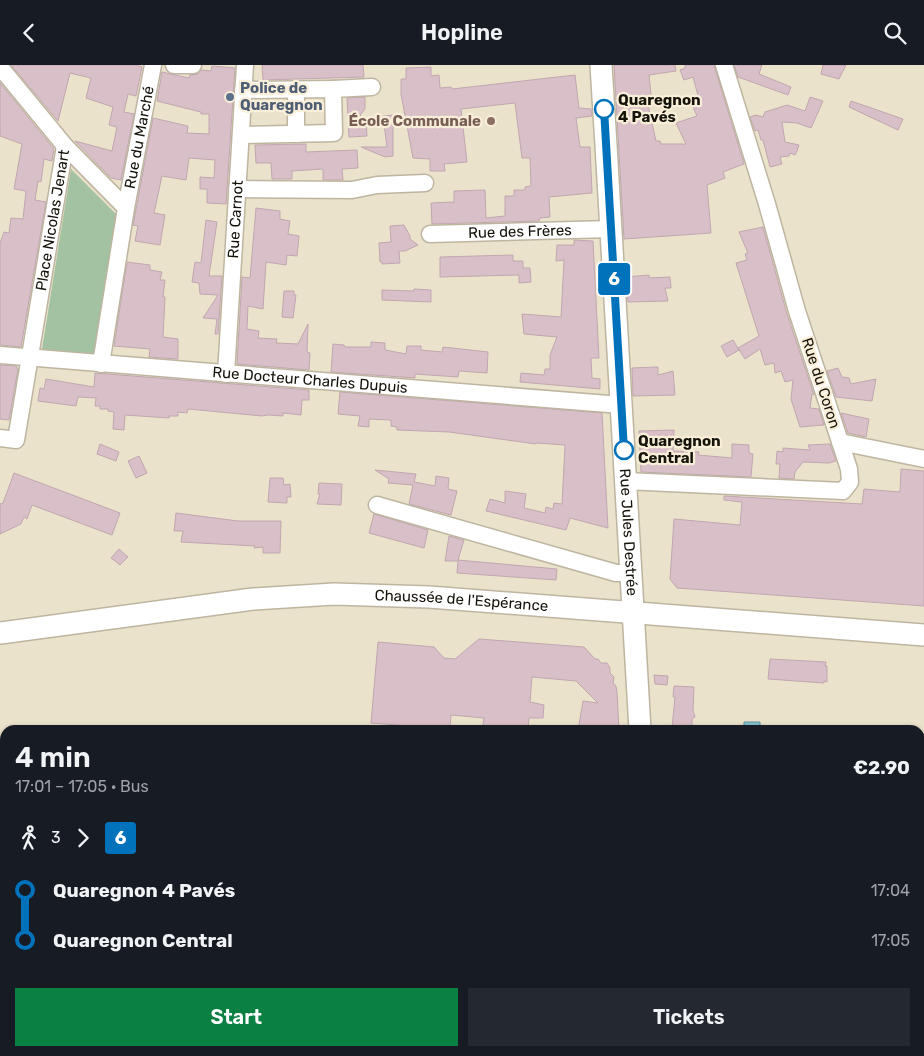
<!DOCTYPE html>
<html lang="en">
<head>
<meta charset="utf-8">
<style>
	:root { --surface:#171b24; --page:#242831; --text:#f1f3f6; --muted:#9ea1a6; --accent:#0b8043 }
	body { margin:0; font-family:Rubik,sans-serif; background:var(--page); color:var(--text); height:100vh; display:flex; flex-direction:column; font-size:19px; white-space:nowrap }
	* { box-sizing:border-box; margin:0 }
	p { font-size:16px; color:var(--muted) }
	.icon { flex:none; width:28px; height:28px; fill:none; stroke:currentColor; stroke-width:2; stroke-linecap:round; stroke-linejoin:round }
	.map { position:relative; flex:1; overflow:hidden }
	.panel { position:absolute; left:0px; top:660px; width:925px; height:331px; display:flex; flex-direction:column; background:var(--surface); border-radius:15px 15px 0 0; box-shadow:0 1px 4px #0004 }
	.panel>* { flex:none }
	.badge { padding:0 10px; border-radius:4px; font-size:18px; line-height:32px }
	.map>.badge { position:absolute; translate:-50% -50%; box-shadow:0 0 0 2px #fff }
	.legs { display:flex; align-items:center; gap:8px; height:55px; padding:0 15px; font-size:16px }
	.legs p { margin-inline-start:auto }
	.headline { display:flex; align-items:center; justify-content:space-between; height:85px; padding:0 15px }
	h1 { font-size:28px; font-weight:600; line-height:38px }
	.button { display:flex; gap:10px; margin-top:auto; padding:10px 15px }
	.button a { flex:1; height:58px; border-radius:0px; background:var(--accent); color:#fff; font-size:20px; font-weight:600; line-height:58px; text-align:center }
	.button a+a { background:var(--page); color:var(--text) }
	ul { padding:0 15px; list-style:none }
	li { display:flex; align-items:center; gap:18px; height:50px; font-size:19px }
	li i { display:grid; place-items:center; width:8px; height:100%; margin:0 6px; background:currentColor }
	li i::after { content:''; width:12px; height:12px; margin:-6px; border:4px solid; border-radius:50%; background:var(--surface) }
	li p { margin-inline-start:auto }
	li:first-child i { background:linear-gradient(#0000 50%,currentColor 0) }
	li:last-child i { background:linear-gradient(currentColor 50%,#0000 0) }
	header { display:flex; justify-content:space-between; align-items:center; height:65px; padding:0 15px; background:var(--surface); font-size:22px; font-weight:600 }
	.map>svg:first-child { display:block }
	.green { fill:#a3c2a1 }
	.water { fill:#82c4d4; stroke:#628f98 }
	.building { fill:#d9bfc7; stroke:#c0a7af }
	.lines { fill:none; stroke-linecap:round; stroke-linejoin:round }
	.minor-casing { stroke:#beb5a0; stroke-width:19 }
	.major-casing { stroke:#beb5a0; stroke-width:24 }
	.minor { stroke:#fff; stroke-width:16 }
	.major { stroke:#fff; stroke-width:21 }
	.line-1-casing { stroke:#fff; stroke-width:11 }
	.line-1 { stroke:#0072bc; stroke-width:8 }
	.service-dot { fill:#5c6f8a; stroke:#f9efd9; stroke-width:2 }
	.stop-1-dot { fill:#fff; stroke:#0072bc; stroke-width:2.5 }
	.education-dot { fill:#8d6e63; stroke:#f9efd9; stroke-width:2 }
	.labels { text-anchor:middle; stroke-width:4.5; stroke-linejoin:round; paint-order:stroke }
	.service-label { font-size:15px; font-weight:bold; fill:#4e5e75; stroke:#f9efd9; text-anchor:start }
	.stop-label { font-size:15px; font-weight:bold; fill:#16130b; stroke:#f9efd9; text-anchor:start }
	.education-label { font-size:15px; font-weight:bold; fill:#785e54; stroke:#f9efd9; text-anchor:end }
	.street-label { font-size:15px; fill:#16130b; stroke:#f9efd9 }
</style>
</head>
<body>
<header><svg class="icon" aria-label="back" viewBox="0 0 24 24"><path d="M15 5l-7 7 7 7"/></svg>Hopline<svg class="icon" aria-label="search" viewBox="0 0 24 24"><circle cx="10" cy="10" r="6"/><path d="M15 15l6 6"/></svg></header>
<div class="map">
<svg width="924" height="991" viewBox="0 0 924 991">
	<rect width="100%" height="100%" fill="#ebe2cc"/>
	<path class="green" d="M 71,104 L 118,151 L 95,289 L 42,284 Z"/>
	<path class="water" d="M 744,657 L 760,657 L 760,664 L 744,663 Z"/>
	<path class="building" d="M 11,0 L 136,0 L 142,2 L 136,31 L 128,29 L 124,47 L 134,49 L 121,115 L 111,113 L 75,76 L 112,86 L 117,62 L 109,60 L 113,42 L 86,33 L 91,13 L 70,8 L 58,56 Z
		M 262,0 L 363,0 L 364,12 L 263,15 Z
		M 614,0 L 675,0 L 676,6 L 649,10 L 652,39 L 648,40 L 656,76 L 660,76 L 661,79 L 686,79 L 676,58 L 697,51 L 693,42 L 700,38 L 693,12 L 684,15 L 680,5 L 685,3 L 685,0 L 714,0 L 744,99 L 723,107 L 725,113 L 707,120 L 711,168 L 624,174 Z
		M 734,0 L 762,0 L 759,9 L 791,22 L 788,30 L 738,12 Z
		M 823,0 L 846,0 L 839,14 L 821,9 Z
		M 212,1 L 235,3 L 226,139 L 207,138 L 207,124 L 200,124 L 200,112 L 214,113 L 215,95 L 189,93 L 186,115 L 162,111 L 154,148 L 165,150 L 160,180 L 135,176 L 138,161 L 133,160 L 153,53 L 188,61 L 187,68 L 209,69 L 209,49 L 201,49 L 201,47 L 157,36 L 162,7 L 189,13 L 190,10 L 198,9 L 201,5 L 211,6 Z
		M 431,2 L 431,11 L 439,10 L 440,23 L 451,22 L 452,24 L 575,10 L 579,43 L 591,44 L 592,51 L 576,53 L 580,82 L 590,82 L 592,128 L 549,132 L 550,152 L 540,153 L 539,156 L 432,159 L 431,138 L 454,137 L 454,126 L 485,125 L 486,153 L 505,151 L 505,131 L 514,131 L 514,125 L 525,125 L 525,122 L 531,121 L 530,93 L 522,93 L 515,38 L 461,44 L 467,97 L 444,99 L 445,106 L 430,106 L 430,94 L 413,93 L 401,29 L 401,14 L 406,14 L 406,3 Z
		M 0,18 L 54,84 L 52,96 L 44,94 L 41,117 L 38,116 L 35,135 L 46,137 L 21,282 L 0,280 L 0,178 L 4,167 L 9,168 L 11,153 L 23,154 L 26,126 L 14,124 L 22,79 L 0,71 Z
		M 365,32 L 365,44 L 360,50 L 366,56 L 367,71 L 349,72 L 347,33 Z
		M 810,32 L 823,36 L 811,63 L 797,58 L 782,57 L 785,77 L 799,80 L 797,86 L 795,90 L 790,88 L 789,91 L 780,92 L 782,99 L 770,102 L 763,75 L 761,75 L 758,65 L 755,66 L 750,52 L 756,50 L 763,52 L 765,47 L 787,40 L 805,46 Z
		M 851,36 L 903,54 L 898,65 L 849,42 Z
		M 393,50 L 393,91 L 385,92 L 361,82 L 387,82 L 383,51 Z
		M 306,79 L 306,87 L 357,85 L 358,103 L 342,104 L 343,115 L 323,115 L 323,104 L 292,106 L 292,114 L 272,114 L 271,98 L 256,98 L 255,80 Z
		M 256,143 L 280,146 L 280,154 L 290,156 L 288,169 L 299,171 L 297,191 L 287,190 L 286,200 L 266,197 L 263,244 L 248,241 L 247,264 L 259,266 L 258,273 L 277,274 L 276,278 L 298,279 L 308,259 L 307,287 L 310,288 L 309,305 L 237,299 L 242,212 L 250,213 Z
		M 206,155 L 217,157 L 209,211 L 222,211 L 218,269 L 215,269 L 217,254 L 203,253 L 218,230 L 200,229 L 199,218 L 192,217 L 195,197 L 201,198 Z
		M 404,160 L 410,171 L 410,174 L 418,180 L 405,186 L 399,186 L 400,198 L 382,199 L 382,197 L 380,197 L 379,178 L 391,177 L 390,161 Z
		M 763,162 L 787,249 L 814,330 L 812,329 L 810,343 L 819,344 L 824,360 L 800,362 L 791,334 L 793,315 L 785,317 L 781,306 L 775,308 L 774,298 L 765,300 L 760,284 L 745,294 L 738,283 L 759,271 L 736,198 L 747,195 L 745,189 L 748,188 L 739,167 Z
		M 574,175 L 593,176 L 599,293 L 591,293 L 592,313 L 600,314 L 600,324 L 520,317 L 521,308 L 544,310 L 545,304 L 550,304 L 550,290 L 557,272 L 524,269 L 522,249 L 561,252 L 564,195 L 556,196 L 557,180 L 574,180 Z
		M 513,190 L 513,196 L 523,196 L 523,203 L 530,203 L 531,217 L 519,218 L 519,210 L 440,212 L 440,192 Z
		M 127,197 L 150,200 L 150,205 L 162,207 L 160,215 L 165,215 L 163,232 L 165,232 L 163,272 L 178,274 L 178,294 L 149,292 L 150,284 L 114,281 Z
		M 649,210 L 649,213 L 670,212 L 671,223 L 665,223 L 668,236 L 628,237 L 626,212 Z
		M 414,224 L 431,225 L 431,237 L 382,235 L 382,225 L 414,226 Z
		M 284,226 L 294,226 L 294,230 L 296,230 L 293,253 L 282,252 Z
		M 733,275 L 739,285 L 727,292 L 721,281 Z
		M 371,277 L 385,278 L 385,285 L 406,289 L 407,281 L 421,281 L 421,285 L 442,287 L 443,282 L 488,287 L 487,308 L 459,306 L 458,312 L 415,309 L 415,313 L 331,307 L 333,279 L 344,280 L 345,282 L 371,282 Z
		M 0,300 L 16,301 L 18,304 L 9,355 L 0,354 Z
		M 655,302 L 658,302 L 658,310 L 673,306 L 675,330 L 633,331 L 632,303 Z
		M 838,303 L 842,312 L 849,313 L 851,319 L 876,314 L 872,336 L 836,332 L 827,306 Z
		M 95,308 L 309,325 L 309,335 L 302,335 L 301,350 L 283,348 L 283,351 L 268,350 L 262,351 L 188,344 L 187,348 L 178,347 L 178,351 L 169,351 L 169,353 L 125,350 L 124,365 L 113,364 L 114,347 L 108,346 L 108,344 L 100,344 L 100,341 L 95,341 L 96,333 L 78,332 L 76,341 L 38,336 L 40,323 L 44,324 L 46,314 L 94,322 Z
		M 340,327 L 602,348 L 608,463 L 570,453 L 566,465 L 486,446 L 490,434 L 505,438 L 505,426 L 526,429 L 524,443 L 545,448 L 546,442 L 553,444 L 554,438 L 562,439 L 565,380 L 537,378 L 536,379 L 449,367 L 397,365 L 397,362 L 391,361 L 391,355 L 369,354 L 369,362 L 358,361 L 360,351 L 338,349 Z
		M 841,348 L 869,354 L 866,372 L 848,368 Z
		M 674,365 L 673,386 L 699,387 L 698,390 L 732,393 L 732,379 L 749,380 L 749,388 L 753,389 L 751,412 L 641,407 L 639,366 Z
		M 100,379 L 119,387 L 116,396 L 97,389 Z
		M 830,379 L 836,396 L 829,398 L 803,397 L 795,407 L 794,414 L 779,413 L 780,399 L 776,399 L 777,386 L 783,387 L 783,383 L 810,385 L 808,380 Z
		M 139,391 L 147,408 L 136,413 L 128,396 Z
		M 901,404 L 924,406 L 924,541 L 677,523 L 670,514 L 674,454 L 740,460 L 742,437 L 724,435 L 724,431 L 862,439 L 864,424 L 900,427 Z
		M 375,405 L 416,409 L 414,417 L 435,421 L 436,411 L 449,413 L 448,424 L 457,426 L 451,450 L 409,439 L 413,420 L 388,418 L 389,414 Z
		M 14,408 L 120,448 L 112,470 L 32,440 L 27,454 L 24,452 L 21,459 L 0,469 L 0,439 L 3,438 Z
		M 270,413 L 283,413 L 284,420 L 290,419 L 291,432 L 287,432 L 287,438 L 268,437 Z
		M 319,418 L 342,419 L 341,440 L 317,439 L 320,429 L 318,429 Z
		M 176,448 L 238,456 L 281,456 L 280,488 L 263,488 L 263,482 L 254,483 L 255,481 L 181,477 L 183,466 L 174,466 Z
		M 374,449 L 428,465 L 424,483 L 369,468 Z
		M 449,471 L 464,475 L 458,495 L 557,504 L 556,515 L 457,508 L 458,496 L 445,496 Z
		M 119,484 L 128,492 L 120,500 L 111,493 Z
		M 479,574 L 584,582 L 595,594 L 598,594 L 601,598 L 607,598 L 610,603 L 610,608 L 614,612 L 613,618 L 616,621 L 617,627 L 619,665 L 578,665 L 583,636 L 598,638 L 576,616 L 532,612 L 530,637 L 544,640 L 543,653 L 529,653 L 528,665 L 482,665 L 484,653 L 451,650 L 450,664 L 371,658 L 378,577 L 434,582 L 444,593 L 455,594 Z
		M 770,594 L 826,597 L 825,601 L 827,601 L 827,617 L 824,616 L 824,618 L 768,614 Z
		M 654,610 L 668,611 L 667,620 L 655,619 Z
		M 674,621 L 694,622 L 693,645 L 695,652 L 692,654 L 692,664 L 672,663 L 675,632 L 673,632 Z"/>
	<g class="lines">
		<defs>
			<g id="minor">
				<path d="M 174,0 L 193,0"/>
				<path d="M 0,2 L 65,81"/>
				<path d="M 333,24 L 372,22"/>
				<path d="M 296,69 L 296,24"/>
				<path d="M 241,70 L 334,68 L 333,24 L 243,25"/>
				<path d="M 237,124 L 352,125 L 377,120 L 425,118"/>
				<path id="s1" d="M 126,143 L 153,0"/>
				<path id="s2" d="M 430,169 L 611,164"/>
				<path id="s3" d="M 0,290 L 621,340"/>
				<path id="s4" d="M 226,309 L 245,0"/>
				<path id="s5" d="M 0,373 L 16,375 L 65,81 L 126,143 L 101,299"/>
				<path d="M 840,377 L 924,394"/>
				<path d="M 625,416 L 843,426 L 850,417 L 849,404 L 797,246 L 767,139 L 724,0"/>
				<path d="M 377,440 L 616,508 L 631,508"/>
				<path d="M 0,795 L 5,803"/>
				<path d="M 0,814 L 5,815"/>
				<path d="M 124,986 L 127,991"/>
				<path d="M 627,986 L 683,986 L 783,991"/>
				<path d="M 221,991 L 222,986"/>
				<path d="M 494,991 L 496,986"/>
			</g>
			<g id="major">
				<path id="s6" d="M 601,0 L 606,80 L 640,665"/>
				<path id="s7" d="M 0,568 L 253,534 L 334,529 L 429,532 L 924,570"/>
				<path d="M 657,986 L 657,991"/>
			</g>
		</defs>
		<use href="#minor" class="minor-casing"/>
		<use href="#major" class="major-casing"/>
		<use href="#minor" class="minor"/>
		<use href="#major" class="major"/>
	</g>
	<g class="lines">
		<defs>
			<path id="line-1" d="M 604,44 L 624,385"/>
		</defs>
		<use href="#line-1" class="line-1-casing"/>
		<use href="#line-1" class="line-1"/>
	</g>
	<circle class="service-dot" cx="230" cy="32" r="5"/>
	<g class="stop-1-dot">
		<circle cx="604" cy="44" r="9"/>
		<circle cx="624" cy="385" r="9"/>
	</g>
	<circle class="education-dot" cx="491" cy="56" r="5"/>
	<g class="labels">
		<g class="service-label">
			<text x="240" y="28">Police de<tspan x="240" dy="17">Quaregnon</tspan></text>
		</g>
		<g class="stop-label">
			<text x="618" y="40">Quaregnon<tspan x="618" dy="17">4 Pavés</tspan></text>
			<text x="638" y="381">Quaregnon<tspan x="638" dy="17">Central</tspan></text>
		</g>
		<g class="education-label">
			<text x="481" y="61">École Communale</text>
		</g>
		<g class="street-label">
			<text dy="5" stroke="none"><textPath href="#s1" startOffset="72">Rue du Marché</textPath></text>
			<text dy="5" stroke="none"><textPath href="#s4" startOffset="155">Rue Carnot</textPath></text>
			<text dy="5" stroke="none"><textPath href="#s5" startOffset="239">Place Nicolas Jenart</textPath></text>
			<text dy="5" stroke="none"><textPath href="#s2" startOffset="90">Rue des Frères</textPath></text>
			<text dy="5" stroke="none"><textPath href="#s3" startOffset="311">Rue Docteur Charles Dupuis</textPath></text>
			<text transform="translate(821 318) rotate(72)" y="5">Rue du Coron</text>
			<text dy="5" stroke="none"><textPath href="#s6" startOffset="468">Rue Jules Destrée</textPath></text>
			<text dy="5" stroke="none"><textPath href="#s7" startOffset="464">Chaussée de l'Espérance</textPath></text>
		</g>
	</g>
</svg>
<b class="badge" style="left:614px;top:214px;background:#0072bc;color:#fff">6</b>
<section class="panel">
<div class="headline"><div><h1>4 min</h1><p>17:01 – 17:05 · Bus</p></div><b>€2.90</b></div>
<div class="legs"><svg class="icon" aria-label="walk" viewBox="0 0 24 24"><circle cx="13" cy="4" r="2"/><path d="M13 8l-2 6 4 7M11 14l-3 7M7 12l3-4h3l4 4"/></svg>3<svg class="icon" aria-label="forward" viewBox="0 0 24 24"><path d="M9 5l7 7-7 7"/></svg><b class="badge" style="background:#0072bc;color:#fff">6</b></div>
<ul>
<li><i style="color:#0072bc"></i><b>Quaregnon 4 Pavés</b><p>17:04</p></li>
<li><i style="color:#0072bc"></i><b>Quaregnon Central</b><p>17:05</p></li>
</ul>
<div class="button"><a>Start</a><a>Tickets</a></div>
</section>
</div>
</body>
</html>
